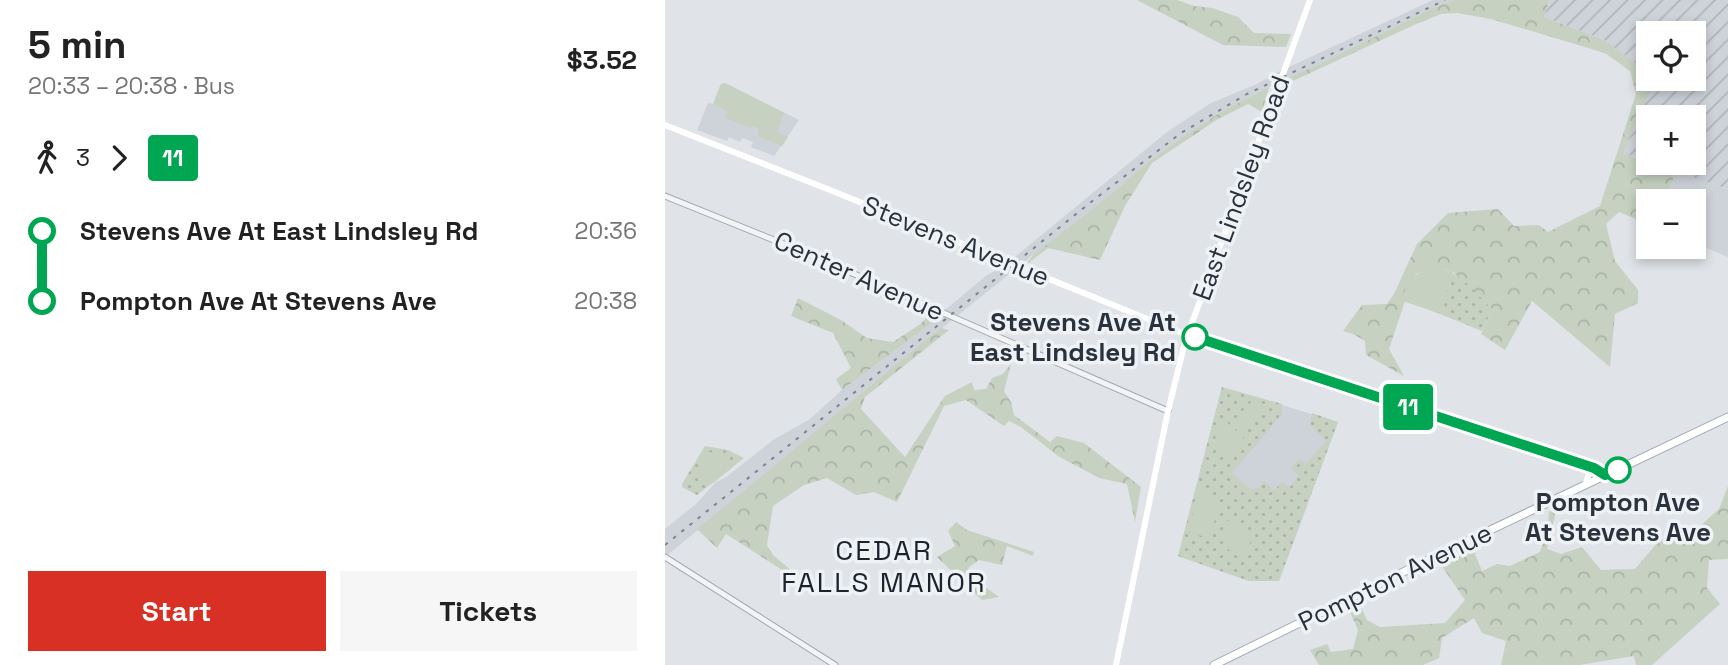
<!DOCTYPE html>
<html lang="en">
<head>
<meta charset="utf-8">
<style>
	:root { --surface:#fff; --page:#f6f6f6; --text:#222; --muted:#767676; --accent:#d93025 }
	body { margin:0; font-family:"Space Grotesk",sans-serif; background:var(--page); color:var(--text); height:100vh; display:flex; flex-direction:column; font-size:26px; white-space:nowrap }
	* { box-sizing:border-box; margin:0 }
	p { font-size:23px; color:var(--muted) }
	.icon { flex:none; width:38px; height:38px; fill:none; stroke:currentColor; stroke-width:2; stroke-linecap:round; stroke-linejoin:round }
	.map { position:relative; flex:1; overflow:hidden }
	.side { display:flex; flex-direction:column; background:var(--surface); width:665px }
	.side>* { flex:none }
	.badge { padding:0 14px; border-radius:5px; font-size:24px; line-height:46px }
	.tools { position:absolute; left:971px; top:21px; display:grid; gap:14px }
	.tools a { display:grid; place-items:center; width:70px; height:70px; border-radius:0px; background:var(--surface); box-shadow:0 4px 10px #0003; font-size:35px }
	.map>.badge { position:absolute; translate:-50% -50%; box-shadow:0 0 0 4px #fff }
	.legs { display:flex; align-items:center; gap:10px; height:77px; padding:0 28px; font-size:23px }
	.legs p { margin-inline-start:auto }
	.summary { display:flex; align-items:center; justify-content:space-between; height:119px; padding:0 28px }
	h1 { font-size:38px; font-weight:700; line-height:52px }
	.button { display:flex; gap:14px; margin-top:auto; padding:14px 28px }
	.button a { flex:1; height:80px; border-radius:0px; background:var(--accent); color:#fff; font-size:28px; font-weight:700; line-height:80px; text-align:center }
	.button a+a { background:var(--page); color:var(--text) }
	ul { padding:0 28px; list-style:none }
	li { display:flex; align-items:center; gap:24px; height:70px; font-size:26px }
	li i { display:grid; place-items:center; width:10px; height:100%; margin:0 9px; background:currentColor }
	li i::after { content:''; width:18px; height:18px; margin:-9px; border:5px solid; border-radius:50%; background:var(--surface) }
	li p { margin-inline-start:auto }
	li:first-child i { background:linear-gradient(#0000 50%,currentColor 0) }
	li:last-child i { background:linear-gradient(currentColor 50%,#0000 0) }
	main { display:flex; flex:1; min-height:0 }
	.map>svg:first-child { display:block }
	.built { fill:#ced2d9 }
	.industrial { fill:url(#industrial-furrows) }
	.forest { fill:url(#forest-crowns) }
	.park { fill:url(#park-dots) }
	.pitch { fill:#c6d1c1 }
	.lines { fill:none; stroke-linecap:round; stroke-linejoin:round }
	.tertiary-casing { stroke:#a6aab1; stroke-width:7 }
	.primary-casing { stroke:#a0a8b2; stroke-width:9 }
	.tertiary { stroke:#f2f4f6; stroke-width:5 }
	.secondary { stroke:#fff; stroke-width:6 }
	.primary { stroke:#fff; stroke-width:7 }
	.rail { stroke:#7a8490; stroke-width:2; stroke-dasharray:3.5 7; stroke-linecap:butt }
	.line-1-casing { stroke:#fff; stroke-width:16 }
	.line-1 { stroke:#00a651; stroke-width:10 }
	.stop-1-dot { fill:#fff; stroke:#00a651; stroke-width:3.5 }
	.labels { text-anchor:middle; stroke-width:7; stroke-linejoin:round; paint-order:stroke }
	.street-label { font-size:26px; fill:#2a323d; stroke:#eff2f5 }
	.stop-label { font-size:26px; font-weight:bold; fill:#2a323d; stroke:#eff2f5; text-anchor:end }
	.neighbourhood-label { font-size:28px; letter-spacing:2px; fill:#1c232e; stroke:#eff2f5 }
</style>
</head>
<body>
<main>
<section class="side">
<div class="summary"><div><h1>5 min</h1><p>20:33 – 20:38 · Bus</p></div><b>$3.52</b></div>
<div class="legs"><svg class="icon" aria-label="walk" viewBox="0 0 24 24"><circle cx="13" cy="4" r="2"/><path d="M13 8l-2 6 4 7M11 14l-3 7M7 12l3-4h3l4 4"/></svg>3<svg class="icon" aria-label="forward" viewBox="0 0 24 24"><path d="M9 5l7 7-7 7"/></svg><b class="badge" style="background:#00a651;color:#fff">11</b></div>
<ul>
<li><i style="color:#00a651"></i><b>Stevens Ave At East Lindsley Rd</b><p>20:36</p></li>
<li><i style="color:#00a651"></i><b>Pompton Ave At Stevens Ave</b><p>20:38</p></li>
</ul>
<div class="button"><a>Start</a><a>Tickets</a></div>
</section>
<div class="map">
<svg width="1063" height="665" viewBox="0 0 1063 665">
	<defs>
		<pattern id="industrial-furrows" width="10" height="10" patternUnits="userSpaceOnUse" patternTransform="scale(1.75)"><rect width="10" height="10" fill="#ced2d9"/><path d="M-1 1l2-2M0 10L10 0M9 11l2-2" fill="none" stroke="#b1b5bb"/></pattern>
		<pattern id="forest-crowns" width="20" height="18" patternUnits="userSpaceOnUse" patternTransform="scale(1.75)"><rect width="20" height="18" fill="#c6d1c1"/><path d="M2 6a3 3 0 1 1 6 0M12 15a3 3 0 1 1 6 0" fill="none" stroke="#aab4a7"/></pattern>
		<pattern id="park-dots" width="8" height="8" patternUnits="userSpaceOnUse" patternTransform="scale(1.75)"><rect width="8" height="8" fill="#c6d1c1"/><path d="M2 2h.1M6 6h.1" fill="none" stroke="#aab4a7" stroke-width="1.8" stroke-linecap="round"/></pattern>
	</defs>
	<rect width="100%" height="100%" fill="#e0e3e7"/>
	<path class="built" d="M 768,0 L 789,0 L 768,8 L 657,63 L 604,87 L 556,112 L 522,134 L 483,162 L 445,195 L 368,255 L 195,394 L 122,457 L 0,557 L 0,529 L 31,504 L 51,482 L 60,478 L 108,440 L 145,419 L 177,390 L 264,325 L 273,316 L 322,275 L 338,267 L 368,242 L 502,132 L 546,103 L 592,84 L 609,74 Z
		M 60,83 L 134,120 L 109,156 L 86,147 L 88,142 L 77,138 L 75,142 L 64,137 L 62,141 L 32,130 L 43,103 L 48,104 L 56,84 Z
		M 1011,171 L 1063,189 L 1063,257 L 1029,243 L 1029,201 L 1000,201 Z
		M 557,387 L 673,422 L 614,581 L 584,581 L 513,556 Z"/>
	<path class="industrial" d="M 884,0 L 1063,0 L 1063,189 L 987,163 L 1029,163 L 1029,117 L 984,117 L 983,161 L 957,153 L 987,88 L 985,79 L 1029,79 L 1029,33 L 984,33 L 983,73 L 939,40 L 879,17 Z"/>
	<path class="forest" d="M 472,0 L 512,0 L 529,6 L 547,8 L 573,17 L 589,33 L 626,34 L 621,47 L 558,45 Z
		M 789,0 L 884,0 L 879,17 L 939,40 L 983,72 L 984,79 L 985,79 L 987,88 L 958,153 L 984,163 L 1011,171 L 1000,201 L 984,201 L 983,224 L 954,212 L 941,224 L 950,261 L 973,290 L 973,303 L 950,314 L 945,367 L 867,301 L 840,350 L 816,334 L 827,309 L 788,272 L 779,269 L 764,269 L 751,274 L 736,300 L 740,301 L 724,349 L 739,376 L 701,355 L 700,341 L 688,334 L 678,331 L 697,305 L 722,304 L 729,294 L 752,244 L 783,213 L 833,209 L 849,226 L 874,225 L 883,232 L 935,206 L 971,94 L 965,71 L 940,53 L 826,19 L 792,13 L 776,14 L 749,25 L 617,86 L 619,80 L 657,63 L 768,8 Z
		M 604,87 L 597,112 L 583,104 L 553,119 L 487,163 L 460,206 L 435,260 L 383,248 L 362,264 L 368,255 L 445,195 L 483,162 L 522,134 L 556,112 Z
		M 133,298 L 176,320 L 202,338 L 228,342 L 254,325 L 266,314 L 273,316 L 264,325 L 177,390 L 171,379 L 186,368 L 168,333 L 126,316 Z
		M 276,328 L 284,330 L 200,397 L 196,409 L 240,457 L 280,396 L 307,382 L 309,390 L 321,389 L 327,378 L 338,374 L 346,364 L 339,391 L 346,402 L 349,415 L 385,442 L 392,436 L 419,443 L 476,487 L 470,522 L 462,484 L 434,478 L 393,456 L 356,427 L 344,421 L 339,426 L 301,400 L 279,406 L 232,502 L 209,492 L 191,495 L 162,478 L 139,485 L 108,506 L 102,545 L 108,555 L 128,572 L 125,575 L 61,534 L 52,548 L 32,529 C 114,463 194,394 276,328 Z
		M 1063,486 L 1063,559 L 1044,560 L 1042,588 L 1055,604 L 987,665 L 971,665 L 969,656 L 914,665 L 836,665 L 841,641 L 817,633 L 809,618 L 777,638 L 774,658 L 758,665 L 654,665 L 645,650 L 662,644 L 666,652 L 688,649 L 693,630 L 684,610 L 695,605 L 702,620 L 715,627 L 780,623 L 800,600 L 776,565 L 808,549 L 817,571 L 832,564 L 845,566 L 875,552 L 883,526 L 884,512 L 892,507 L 882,549 L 896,554 L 917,547 L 936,570 L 970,569 L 993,542 L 1008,533 L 1025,535 L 1054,509 Z
		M 291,522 L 302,530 L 369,552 L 368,556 L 342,546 L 337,565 L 314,560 L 303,568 L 306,577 L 334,597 L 317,600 L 272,557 L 290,546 L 283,531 Z"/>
	<path class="park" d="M 769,268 C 793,268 810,293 827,309 L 817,331 L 765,310 L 764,309 L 735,300 C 744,281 747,273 769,268 Z
		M 557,387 L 617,404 L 617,414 L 567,473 L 585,489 L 593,488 L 599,481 L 609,490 L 618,482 L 625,487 L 634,476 L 626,468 L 634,459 L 641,464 L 661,441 L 645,424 L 647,413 L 673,422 L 614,581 L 584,581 L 513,556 Z
		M 40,446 L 63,450 L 79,458 L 32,495 L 17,487 L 17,484 Z"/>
	<path class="pitch" d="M 60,83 L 119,113 L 112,132 L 123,137 L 117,146 L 93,136 L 93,128 L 88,126 L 87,128 L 60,118 L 62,111 L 48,104 L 56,84 Z
		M 774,268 L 788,272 L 778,302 L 780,303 L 777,312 L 773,313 L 735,300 C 745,280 750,269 774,268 Z
		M 587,401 L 597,411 L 578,431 L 568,421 Z
		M 559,420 L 579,437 L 565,456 C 548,448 546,433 559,420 Z
		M 41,450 L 67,462 L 68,467 L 48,483 C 30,474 32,465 41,450 Z
		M 532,491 L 555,496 L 546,538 L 524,533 Z
		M 569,520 C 582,528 594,542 577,553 L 557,548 L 562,521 Z"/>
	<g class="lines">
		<defs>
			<path id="tertiary" d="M 0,196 L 141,253 L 503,411
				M 0,557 L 170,665"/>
			<path id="primary" d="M 549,665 L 775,554 L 1063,417"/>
		</defs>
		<use href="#tertiary" class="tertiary-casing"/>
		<use href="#primary" class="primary-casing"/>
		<use href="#tertiary" class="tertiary"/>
		<path class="secondary" d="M 0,125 L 165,190 L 517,333 L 929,468 L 940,475
			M 919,464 L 924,474 L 920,485
			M 451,665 L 503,411 L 520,342 L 645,0"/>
		<use href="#primary" class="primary"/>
		<path class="rail" d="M 0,545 L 426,202 L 516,133 L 582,94 L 780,0"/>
	</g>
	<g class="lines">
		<defs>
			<path id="line-1" d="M 530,337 L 929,468 L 940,475 L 953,470"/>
		</defs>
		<use href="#line-1" class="line-1-casing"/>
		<use href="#line-1" class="line-1"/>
	</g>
	<g class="stop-1-dot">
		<circle cx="530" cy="337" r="12"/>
		<circle cx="953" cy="470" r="12"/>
	</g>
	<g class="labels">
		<g class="street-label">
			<text transform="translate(576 188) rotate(-70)" y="9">East Lindsley Road</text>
			<text transform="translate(291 241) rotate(22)" y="9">Stevens Avenue</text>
			<text transform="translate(194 276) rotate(24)" y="9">Center Avenue</text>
			<text transform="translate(730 577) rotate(-26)" y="9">Pompton Avenue</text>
		</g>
		<g class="stop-label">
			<text x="511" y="331">Stevens Ave At<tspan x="511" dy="30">East Lindsley Rd</tspan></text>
			<text x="953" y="511" text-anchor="middle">Pompton Ave<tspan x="953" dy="30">At Stevens Ave</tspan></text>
		</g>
		<g class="neighbourhood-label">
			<text x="219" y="560">CEDAR<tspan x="219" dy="32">FALLS MANOR</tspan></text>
		</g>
	</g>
</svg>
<div class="tools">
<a><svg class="icon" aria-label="locate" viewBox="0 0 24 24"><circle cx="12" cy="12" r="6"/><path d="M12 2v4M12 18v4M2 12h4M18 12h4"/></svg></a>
<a>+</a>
<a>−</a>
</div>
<b class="badge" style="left:743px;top:407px;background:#00a651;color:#fff">11</b>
</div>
</main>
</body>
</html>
